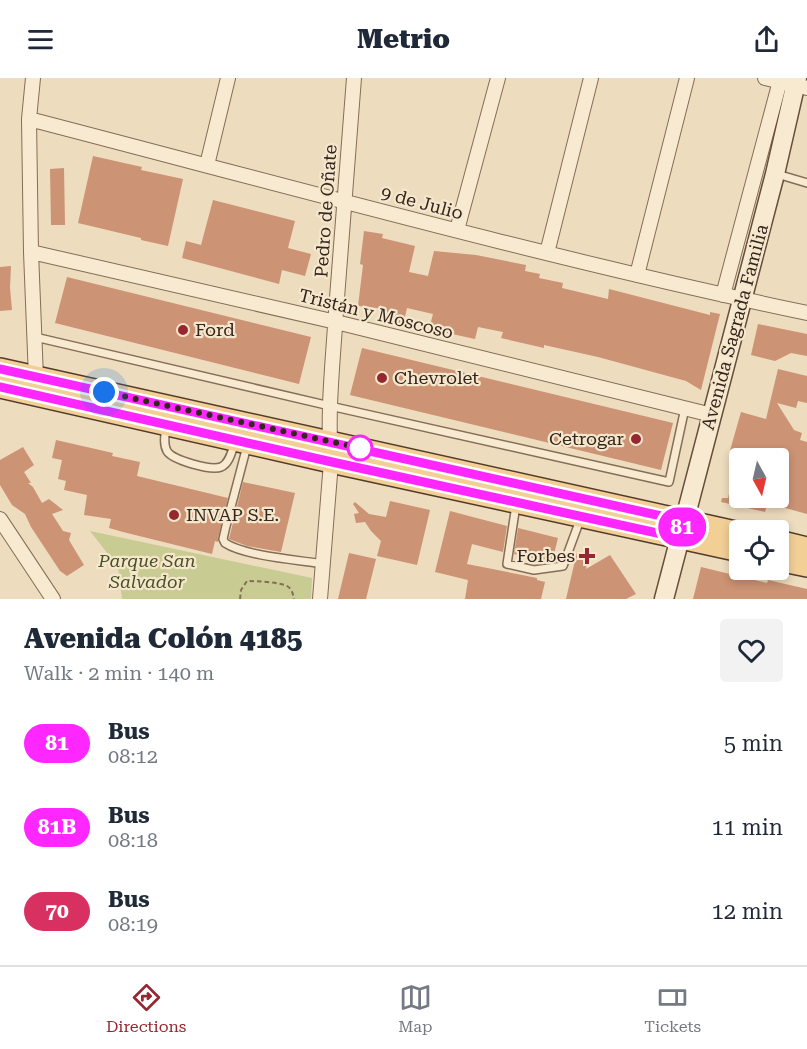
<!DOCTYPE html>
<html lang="en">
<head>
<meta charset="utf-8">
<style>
	:root { --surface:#fff; --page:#f2f2f3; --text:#1f2937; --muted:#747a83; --line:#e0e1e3; --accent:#94272f }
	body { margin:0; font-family:"Roboto Serif",serif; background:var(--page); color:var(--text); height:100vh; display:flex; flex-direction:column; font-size:22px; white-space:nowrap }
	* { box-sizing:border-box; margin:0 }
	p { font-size:20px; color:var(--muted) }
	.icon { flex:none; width:33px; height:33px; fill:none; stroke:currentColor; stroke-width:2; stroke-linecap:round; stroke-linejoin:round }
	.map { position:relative; height:521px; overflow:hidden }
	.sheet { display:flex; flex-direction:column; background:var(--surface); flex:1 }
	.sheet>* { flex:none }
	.badge { padding:0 12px; border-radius:20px; font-size:21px; line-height:39px }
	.needle { width:39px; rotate:172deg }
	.controls { position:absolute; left:729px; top:370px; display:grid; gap:12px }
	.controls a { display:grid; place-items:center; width:60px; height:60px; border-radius:6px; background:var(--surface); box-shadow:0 3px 9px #0003; font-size:30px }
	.you { position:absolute; width:30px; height:30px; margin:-15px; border:4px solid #fff; border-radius:50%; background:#1a73e8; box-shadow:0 0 0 9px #1a73e833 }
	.map>.badge { position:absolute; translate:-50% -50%; box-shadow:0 0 0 3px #fff }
	.round { display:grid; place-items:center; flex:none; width:63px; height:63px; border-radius:6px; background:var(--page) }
	.headline { display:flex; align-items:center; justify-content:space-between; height:102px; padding:0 24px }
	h1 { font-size:28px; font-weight:800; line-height:45px }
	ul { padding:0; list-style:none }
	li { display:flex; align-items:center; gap:18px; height:84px; padding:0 24px }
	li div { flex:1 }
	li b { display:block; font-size:22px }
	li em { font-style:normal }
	li .badge { min-width:66px; font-weight:700; text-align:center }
	header { display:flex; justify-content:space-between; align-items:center; height:78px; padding:0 24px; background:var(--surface); font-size:27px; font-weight:800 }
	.tabs { display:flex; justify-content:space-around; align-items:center; height:84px; border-top:2px solid var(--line); background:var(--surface); font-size:16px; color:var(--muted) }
	.tabs a { display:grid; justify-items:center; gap:3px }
	.tabs .active { color:var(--accent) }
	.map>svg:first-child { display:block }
	.green { fill:#c8cb92 }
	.building { fill:#cc9374 }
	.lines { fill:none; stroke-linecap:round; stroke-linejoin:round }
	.service-casing { stroke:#856d57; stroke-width:10 }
	.minor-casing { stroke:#856d57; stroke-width:16 }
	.secondary-casing { stroke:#674e3a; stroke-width:21 }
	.primary-casing { stroke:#533b2c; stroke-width:24 }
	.path { stroke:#856d57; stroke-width:2; stroke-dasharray:4.5 3; stroke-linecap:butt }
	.service { stroke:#f8ead1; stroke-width:7 }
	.minor { stroke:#f8ead1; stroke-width:14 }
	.secondary { stroke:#f8ead1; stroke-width:18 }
	.primary { stroke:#f2cf95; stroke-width:21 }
	.line-casing { stroke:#fff; stroke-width:14 }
	.line { stroke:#fe27ff; stroke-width:9 }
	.walk { stroke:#35261c; stroke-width:6; stroke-dasharray:0 10.8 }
	.poi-dot { fill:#94272f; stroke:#f5e7cd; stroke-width:2 }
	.stop-dot { fill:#fff; stroke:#fe27ff; stroke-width:3 }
	.labels { text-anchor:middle; stroke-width:4.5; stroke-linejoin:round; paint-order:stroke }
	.street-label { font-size:18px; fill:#35261c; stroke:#f5e7cd }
	.poi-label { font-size:18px; fill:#35261c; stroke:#f5e7cd; text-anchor:start }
	.park-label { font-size:18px; font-style:italic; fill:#485122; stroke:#f5e7cd }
</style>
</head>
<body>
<header><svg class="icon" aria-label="menu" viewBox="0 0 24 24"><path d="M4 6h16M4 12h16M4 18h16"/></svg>Metrio<svg class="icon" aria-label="share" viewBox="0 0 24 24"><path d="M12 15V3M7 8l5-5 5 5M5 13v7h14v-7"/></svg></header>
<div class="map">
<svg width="807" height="521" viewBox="0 0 807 521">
	<rect width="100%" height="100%" fill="#eddcbe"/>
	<path class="green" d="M 90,453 L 312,500 L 311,521 L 122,521 L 118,489 Z"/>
	<path class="building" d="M 93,78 L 142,89 L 141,92 L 183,101 L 168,168 L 141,162 L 141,160 L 78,145 Z
		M 64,90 L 65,147 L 51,147 L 50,91 Z
		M 213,122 L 295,143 L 288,170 L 311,176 L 305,198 L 282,192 L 279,206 L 182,180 L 186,163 L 201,167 Z
		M 364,153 L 383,156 L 382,160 L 415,168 L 409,194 L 428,198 L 434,173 L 476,177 L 526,187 L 525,193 L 540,196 L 539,200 L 563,205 L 562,210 L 608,221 L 609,211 L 710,237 L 710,234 L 720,236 L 701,312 L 686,303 L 598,279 L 544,267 L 544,270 L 501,260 L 503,254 L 478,249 L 475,261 L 429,251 L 433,236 L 407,230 L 403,247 L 383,242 L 386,231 L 358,228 L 363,187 L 360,186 Z
		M 11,188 L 10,210 L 12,232 L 0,233 L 0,189 Z
		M 67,199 L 311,259 L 299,306 L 55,245 Z
		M 758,246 L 807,256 L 807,278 L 791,275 L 775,283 L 751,277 Z
		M 362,270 L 673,345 L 661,392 L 350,317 Z
		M 778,291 L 807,298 L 807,325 L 798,323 L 796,330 L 777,325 L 794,352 L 802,355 L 800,362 L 807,364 L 807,436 L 778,428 L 778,381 L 747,381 L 729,376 L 741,334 L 766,341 Z
		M 56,362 L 113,375 L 112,378 L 140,384 L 137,398 L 228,420 L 218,460 L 218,464 L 215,463 L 212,476 L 123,454 L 109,450 L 111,441 L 84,437 L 87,417 L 64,412 L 66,403 L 58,401 L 62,382 L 52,380 Z
		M 23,369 L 34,387 L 24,394 L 31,405 L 28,405 L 33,409 L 42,425 L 49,421 L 63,432 L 52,436 L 63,453 L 71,455 L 69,462 L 84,487 L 67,498 L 60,493 L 31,449 L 25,436 L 12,427 L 0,407 L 0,382 Z
		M 735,386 L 740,387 L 740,420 L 769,420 L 765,434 L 721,424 L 722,420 L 728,420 Z
		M 243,404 L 295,415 L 281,474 L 247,468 L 229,461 Z
		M 390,423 L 430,432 L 417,487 L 377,478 L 381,463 L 371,453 L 365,444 L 356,445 L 354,436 L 359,435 L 353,426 L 355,424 L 369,436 L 386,439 Z
		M 450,433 L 507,448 L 503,474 L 472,466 L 467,486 L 537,500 L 537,502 L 545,504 L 541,521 L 465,521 L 468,502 L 435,494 Z
		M 518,450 L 558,460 L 552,484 L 514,476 Z
		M 577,474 L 589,476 L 586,491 L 610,477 L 636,516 L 626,521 L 566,521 Z
		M 349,475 L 376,481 L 366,521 L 338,521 Z
		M 701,489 L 767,505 L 768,502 L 807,511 L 807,521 L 693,521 Z"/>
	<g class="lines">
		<defs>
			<path id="service" d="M 777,96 L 807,105
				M 35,259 L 330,328 L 669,404 L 685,330
				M 166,349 C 165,357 163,366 167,373 C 172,382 211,393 221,389 C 230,385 232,372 235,364
				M 247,368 L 226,448 L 223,461 L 225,465 C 245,478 298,482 323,486
				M 516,427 L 507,486 L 534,492 L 563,488 L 580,442"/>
			<path id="minor" d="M 33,0 L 29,41 L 31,174 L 36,300
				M 765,0 L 807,10
				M 29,41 C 287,108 546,180 807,235
				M 207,87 L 228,0
				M 457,152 L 498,0
				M 31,174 L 336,244 L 712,337
				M 547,175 L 591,0
				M 637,197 L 687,0
				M 723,217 L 780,3
				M 0,441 L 53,521
				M 320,521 L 331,384 C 327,334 333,283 336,233 C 342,155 348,78 354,0"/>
			<path id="secondary" d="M 664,521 L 775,96 L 797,0"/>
			<path id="primary" d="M 0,291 L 740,455
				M 0,309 L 331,384 L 740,473
				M 778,463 L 807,470
				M 778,482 L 807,488"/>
		</defs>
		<use href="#service" class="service-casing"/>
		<use href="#minor" class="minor-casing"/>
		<use href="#secondary" class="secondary-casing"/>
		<use href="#primary" class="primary-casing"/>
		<path class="path" d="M 240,521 L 241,512 L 247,503 C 256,503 279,504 287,508 C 292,511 293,516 294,521"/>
		<use href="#service" class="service"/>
		<use href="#minor" class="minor"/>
		<use href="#secondary" class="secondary"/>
		<use href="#primary" class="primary"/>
	</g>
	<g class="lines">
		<defs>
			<path id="line" d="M 0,291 L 684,443 L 680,460 L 332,384 L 0,309"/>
		</defs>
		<use href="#line" class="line-casing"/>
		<use href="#line" class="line"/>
		<path class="walk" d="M 104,314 L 360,370"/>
	</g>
	<g class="poi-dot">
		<circle cx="183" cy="252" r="6"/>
		<circle cx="382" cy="300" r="6"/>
		<circle cx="636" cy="361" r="6"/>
		<circle cx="174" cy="437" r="6"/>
		<path d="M584 469h6v6h6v6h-6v6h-6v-6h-6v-6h6z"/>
	</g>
	<circle class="stop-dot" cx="360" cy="370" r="12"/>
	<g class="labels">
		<g class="street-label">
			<text transform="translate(422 125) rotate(15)" y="6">9 de Julio</text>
			<text transform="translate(326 133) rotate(-86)" y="6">Pedro de Oñate</text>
			<text transform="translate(376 236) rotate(14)" y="6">Tristán y Moscoso</text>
			<text transform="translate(735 249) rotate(-75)" y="6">Avenida Sagrada Familia</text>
		</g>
		<g class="poi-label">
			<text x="195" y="258">Ford</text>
			<text x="394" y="306">Chevrolet</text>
			<text x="624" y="367" text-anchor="end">Cetrogar</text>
			<text x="186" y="443">INVAP S.E.</text>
			<text x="575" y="484" text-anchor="end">Forbes</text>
		</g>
		<g class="park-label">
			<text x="147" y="489">Parque San<tspan x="147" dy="21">Salvador</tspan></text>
		</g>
	</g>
</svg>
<div class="controls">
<a><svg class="needle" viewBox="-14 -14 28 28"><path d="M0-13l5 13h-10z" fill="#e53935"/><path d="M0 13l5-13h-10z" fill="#747a83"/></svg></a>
<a><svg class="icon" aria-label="locate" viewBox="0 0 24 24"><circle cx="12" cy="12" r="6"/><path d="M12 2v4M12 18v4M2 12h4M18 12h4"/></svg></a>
</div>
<div class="you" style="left:104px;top:314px"></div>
<b class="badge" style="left:682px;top:449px;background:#fe27ff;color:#fff">81</b>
</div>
<section class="sheet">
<div class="headline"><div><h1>Avenida Colón 4185</h1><p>Walk · 2 min · 140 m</p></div><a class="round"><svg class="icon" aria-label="heart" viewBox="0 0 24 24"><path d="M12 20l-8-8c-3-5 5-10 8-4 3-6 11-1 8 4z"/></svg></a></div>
<ul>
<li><span class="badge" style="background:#fe27ff;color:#fff">81</span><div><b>Bus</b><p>08:12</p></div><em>5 min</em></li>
<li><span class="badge" style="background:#fe27ff;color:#fff">81B</span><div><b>Bus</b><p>08:18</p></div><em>11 min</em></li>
<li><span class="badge" style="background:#d93062;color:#fff">70</span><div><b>Bus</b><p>08:19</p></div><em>12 min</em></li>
</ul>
</section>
<nav class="tabs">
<a class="active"><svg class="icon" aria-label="directions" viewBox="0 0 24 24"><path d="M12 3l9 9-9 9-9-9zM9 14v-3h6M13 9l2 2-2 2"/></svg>Directions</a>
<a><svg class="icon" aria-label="map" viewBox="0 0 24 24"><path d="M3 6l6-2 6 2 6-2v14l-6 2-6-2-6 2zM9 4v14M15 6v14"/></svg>Map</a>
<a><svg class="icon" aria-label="tickets" viewBox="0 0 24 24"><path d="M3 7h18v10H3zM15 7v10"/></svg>Tickets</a>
</nav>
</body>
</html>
